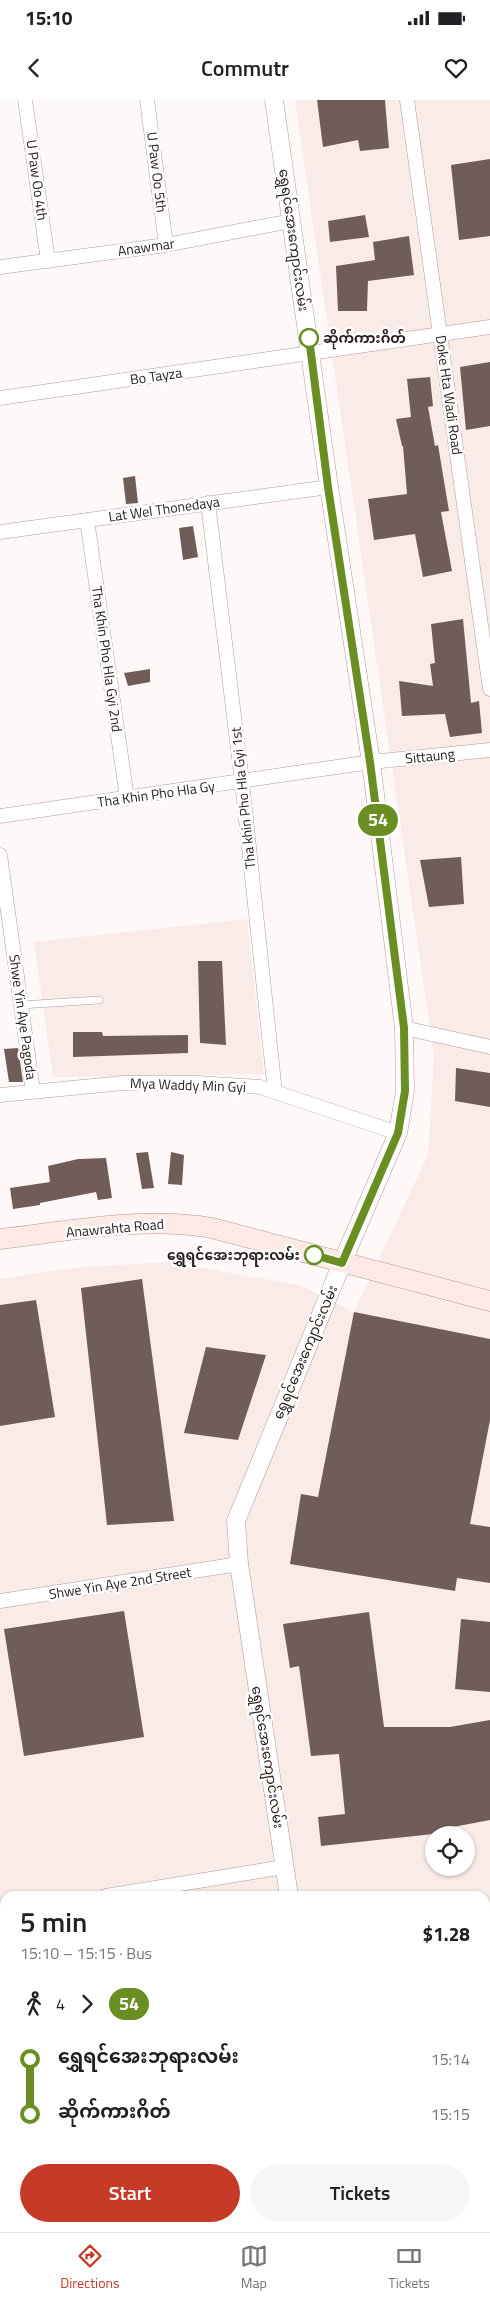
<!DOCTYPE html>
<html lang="en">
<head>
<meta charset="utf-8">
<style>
	:root { --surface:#fff; --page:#f6f6f6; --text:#202124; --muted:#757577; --line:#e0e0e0; --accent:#c63a27 }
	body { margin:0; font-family:"Titillium Web","Noto Sans Myanmar",sans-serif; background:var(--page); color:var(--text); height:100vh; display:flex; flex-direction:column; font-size:19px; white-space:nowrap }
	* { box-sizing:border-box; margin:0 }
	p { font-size:16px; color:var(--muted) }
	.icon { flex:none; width:28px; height:28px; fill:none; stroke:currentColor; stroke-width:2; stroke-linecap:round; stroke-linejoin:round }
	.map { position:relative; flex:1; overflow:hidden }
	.side { position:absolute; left:0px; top:1791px; width:490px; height:341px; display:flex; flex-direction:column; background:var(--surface); border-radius:15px 15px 0 0; box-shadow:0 1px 4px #0004 }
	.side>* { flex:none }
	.badge { padding:0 10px; border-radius:16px; font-size:18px; line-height:32px }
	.buttons { position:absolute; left:425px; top:1726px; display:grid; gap:10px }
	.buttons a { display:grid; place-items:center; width:50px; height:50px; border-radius:50%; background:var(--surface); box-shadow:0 1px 4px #0004; font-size:25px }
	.map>.badge { position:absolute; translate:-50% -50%; box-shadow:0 0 0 2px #fff }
	.legs { display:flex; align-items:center; gap:8px; height:55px; padding:0 20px; font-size:16px }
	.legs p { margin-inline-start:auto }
	.overview { display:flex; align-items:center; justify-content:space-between; height:85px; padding:0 20px }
	h1 { font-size:28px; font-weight:600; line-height:38px }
	.action { display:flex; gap:10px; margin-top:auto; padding:10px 20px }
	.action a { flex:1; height:58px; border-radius:30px; background:var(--accent); color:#fff; font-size:20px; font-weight:600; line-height:58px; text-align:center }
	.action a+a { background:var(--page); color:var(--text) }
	ul { padding:0 20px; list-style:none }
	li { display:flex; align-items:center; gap:18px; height:55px; font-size:19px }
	li i { display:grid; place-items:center; width:8px; height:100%; margin:0 6px; background:currentColor }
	li i::after { content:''; width:12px; height:12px; margin:-6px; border:4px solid; border-radius:50%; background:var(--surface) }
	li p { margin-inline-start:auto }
	li:first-child i { background:linear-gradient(#0000 50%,currentColor 0) }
	li:last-child i { background:linear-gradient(currentColor 50%,#0000 0) }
	.status { display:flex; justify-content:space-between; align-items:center; height:35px; padding:0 25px; background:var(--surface); direction:ltr }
	.status svg { height:14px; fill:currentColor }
	header { display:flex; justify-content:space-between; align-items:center; height:65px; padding:0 20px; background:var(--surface); font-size:22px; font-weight:600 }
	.dock { display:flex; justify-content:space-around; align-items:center; height:70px; border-top:1px solid var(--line); background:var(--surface); font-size:14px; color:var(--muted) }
	.dock a { display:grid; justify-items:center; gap:2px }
	.dock .selected { color:var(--accent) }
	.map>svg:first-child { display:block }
	.built { fill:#f8ebe8; fill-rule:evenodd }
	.building { fill:#705d59 }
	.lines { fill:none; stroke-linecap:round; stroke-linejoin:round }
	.service-casing { stroke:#b09b97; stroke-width:8 }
	.minor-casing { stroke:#b09b97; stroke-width:15 }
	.tertiary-casing { stroke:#b09b97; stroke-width:19 }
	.secondary-casing { stroke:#b09b97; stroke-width:21 }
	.service { stroke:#fff; stroke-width:7 }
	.minor { stroke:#fff; stroke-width:14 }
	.tertiary { stroke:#fff; stroke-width:18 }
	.secondary { stroke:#fde9e5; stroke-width:20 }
	.line-1-casing { stroke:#fff; stroke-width:11 }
	.line-1 { stroke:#6b8e23; stroke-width:8 }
	.stop-1-dot { fill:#fff; stroke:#6b8e23; stroke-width:2.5 }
	.labels { text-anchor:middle; stroke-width:5; stroke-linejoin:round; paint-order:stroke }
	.street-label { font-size:14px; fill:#2a2120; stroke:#fff }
	.stop-label { font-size:14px; font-weight:bold; fill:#2a2120; stroke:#fff; text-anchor:start }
</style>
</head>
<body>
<div class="status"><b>15:10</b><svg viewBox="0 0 49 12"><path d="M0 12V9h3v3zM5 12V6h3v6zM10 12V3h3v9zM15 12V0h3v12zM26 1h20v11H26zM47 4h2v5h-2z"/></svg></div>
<header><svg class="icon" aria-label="back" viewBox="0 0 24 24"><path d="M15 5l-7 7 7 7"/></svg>Commutr<svg class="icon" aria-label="heart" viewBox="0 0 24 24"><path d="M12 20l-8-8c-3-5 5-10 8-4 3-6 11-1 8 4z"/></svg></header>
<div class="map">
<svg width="490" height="2132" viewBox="0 0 490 2132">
	<rect width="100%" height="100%" fill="#fef9f8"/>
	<path class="built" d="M 295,0 L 490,0 L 490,2132 L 224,2132 L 222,2128 L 485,2128 L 485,1796 L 5,1796 L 5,1985 L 0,1990 L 0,1179 L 72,1168 L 167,1162 L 300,1185 L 354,1212 L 428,1055 L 434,956 ZM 434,1735 L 466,1735 L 466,1768 L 434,1768 Z
		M 247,819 L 264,974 L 53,977 L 34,842 Z"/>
	<path class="building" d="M 317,0 L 385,0 L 389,48 L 360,51 L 358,40 L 323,47 Z
		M 490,59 L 490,136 L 459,140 L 451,65 Z
		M 365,115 L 369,137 L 330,142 L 328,121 Z
		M 409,136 L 414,175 L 368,181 L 367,211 L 338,211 L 336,166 L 375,160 L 373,142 Z
		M 490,262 L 490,326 L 466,330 L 460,267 Z
		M 430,277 L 433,306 L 428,307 L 435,346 L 438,345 L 449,411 L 441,412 L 452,471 L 423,477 L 415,434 L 374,440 L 368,399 L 407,394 L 403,346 L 402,346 L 396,319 L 411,317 L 407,279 Z
		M 135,376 L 138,403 L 126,404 L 123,378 Z
		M 193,426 L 198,457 L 183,460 L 179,428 Z
		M 463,519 L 471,603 L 479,601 L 482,633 L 450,637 L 445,614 L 402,616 L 399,581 L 433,586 L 430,564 L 435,563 L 431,524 Z
		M 150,569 L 150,582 L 128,586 L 124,573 Z
		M 461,757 L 464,804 L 429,807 L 420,760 Z
		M 198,861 L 222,861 L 226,945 L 200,943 Z
		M 73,932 L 102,932 L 103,936 L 188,935 L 188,953 L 73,957 Z
		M 18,948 L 23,982 L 9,982 L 4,949 Z
		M 456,968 L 490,973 L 490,1007 L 455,1001 Z
		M 148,1052 L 154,1088 L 142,1089 L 136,1053 Z
		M 171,1052 L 184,1055 L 182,1085 L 168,1084 Z
		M 106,1058 L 112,1098 L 98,1100 L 96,1092 L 40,1103 L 40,1105 L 13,1109 L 10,1088 L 50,1082 L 48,1066 L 78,1059 Z
		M 142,1179 L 174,1421 L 107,1425 L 81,1188 Z
		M 36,1200 L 55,1317 L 0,1326 L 0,1205 Z
		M 354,1212 L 490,1239 L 490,1320 L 470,1424 L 490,1427 L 490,1483 L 457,1478 L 455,1491 L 290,1464 L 301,1394 L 318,1397 Z
		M 206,1247 L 266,1255 L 238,1340 L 184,1333 Z
		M 124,1511 L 144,1637 L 24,1656 L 4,1529 Z
		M 369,1512 L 384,1627 L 450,1627 L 490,1620 L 490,1720 L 453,1727 L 452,1732 L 321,1746 L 318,1717 L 345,1714 L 339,1654 L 311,1656 L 299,1566 L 290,1568 L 283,1524 Z
		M 461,1519 L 490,1522 L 490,1592 L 455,1589 Z"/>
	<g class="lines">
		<defs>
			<path id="service" d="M 21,905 L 99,900
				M 485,1970 L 490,1970"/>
			<path id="minor" d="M 25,0 L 48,161
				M 147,0 L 166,145
				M 407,0 L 490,589
				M 0,167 L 166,145 L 291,121
				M 0,298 L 490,227
				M 208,403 L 242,682 L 275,992
				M 87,420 L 127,698
				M 0,432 L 329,387
				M 0,716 L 371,662 L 490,650
				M 0,755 L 33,991
				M 404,928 L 490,947
				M 0,995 L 123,983 L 197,983 L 260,987 L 398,1033
				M 0,1501 L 239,1464
				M 106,1796 L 284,1767
				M 0,1813 L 5,1812
				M 0,2019 L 5,2015
				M 0,2083 L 5,2087
				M 39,2128 L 41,2132
				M 192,2128 L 194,2132"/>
			<path id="tertiary" d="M 274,0 L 329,387 L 371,662 L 404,928 L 405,991 L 398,1033 L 342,1163 L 236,1421 L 239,1464 L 289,1796
				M 343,2128 L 343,2132"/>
			<path id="secondary" d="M 0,1139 C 70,1131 142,1116 212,1128 L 490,1201"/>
		</defs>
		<use href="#service" class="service-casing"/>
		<use href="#minor" class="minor-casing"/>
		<use href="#tertiary" class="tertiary-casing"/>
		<use href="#secondary" class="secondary-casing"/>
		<use href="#service" class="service"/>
		<use href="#minor" class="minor"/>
		<use href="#tertiary" class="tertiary"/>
		<use href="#secondary" class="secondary"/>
	</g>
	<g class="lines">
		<defs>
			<path id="line-1" d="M 309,238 L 328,387 L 370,662 L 404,928 L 405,991 L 398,1033 L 342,1163 L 314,1155"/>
		</defs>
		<use href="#line-1" class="line-1-casing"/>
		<use href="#line-1" class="line-1"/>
	</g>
	<g class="stop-1-dot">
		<circle cx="309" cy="238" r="9"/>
		<circle cx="314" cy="1155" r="9"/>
	</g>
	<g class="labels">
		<g class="street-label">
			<text transform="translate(157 72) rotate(83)" y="5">U Paw Oo 5th</text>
			<text transform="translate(37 80) rotate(82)" y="5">U Paw Oo 4th</text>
			<text transform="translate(294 140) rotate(82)" y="5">ရွှေရင်အေးကျောင်းလမ်း</text>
			<text transform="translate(146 147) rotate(-8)" y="5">Anawmar</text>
			<text transform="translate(156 276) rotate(-8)" y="5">Bo Tayza</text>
			<text transform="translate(449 295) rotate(82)" y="5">Doke Hta Wadi Road</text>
			<text transform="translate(164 409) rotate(-8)" y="5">Lat Wel Thonedaya</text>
			<text transform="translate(107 559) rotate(82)" y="5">Tha Khin Pho Hla Gyi 2nd</text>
			<text transform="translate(430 656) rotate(-6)" y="5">Sittaung</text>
			<text transform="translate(156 694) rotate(-8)" y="5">Tha Khin Pho Hla Gy</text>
			<text transform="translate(243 698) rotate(-96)" y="5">Tha khin Pho Hla Gyi 1st</text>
			<text transform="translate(23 917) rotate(82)" y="5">Shwe Yin Aye Pagoda</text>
			<text transform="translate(188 985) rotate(2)" y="5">Mya Waddy Min Gyi</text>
			<text transform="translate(115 1128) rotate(-5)" y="5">Anawrahta Road</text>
			<text transform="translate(305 1252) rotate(-67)" y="5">ရွှေရင်အေးကျောင်းလမ်း</text>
			<text transform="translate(120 1483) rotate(-9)" y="5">Shwe Yin Aye 2nd Street</text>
			<text transform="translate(268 1657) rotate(81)" y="5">ရွှေရင်အေးကျောင်းလမ်း</text>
		</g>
		<g class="stop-label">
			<text x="323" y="243">ဆိုက်ကားဂိတ်</text>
			<text x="300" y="1160" text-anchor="end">ရွှေရင်အေးဘုရားလမ်း</text>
		</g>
	</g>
</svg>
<div class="buttons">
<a><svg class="icon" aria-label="locate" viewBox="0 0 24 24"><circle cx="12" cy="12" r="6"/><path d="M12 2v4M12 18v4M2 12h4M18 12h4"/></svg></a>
</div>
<b class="badge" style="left:378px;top:720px;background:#6b8e23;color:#fff">54</b>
<section class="side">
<div class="overview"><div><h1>5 min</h1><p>15:10 – 15:15 · Bus</p></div><b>$1.28</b></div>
<div class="legs"><svg class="icon" aria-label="walk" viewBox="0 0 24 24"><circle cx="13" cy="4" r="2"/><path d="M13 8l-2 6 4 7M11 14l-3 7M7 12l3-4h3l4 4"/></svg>4<svg class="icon" aria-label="forward" viewBox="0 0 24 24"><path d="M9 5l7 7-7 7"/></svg><b class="badge" style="background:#6b8e23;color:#fff">54</b></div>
<ul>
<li><i style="color:#6b8e23"></i><b>ရွှေရင်အေးဘုရားလမ်း</b><p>15:14</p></li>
<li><i style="color:#6b8e23"></i><b>ဆိုက်ကားဂိတ်</b><p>15:15</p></li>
</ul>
<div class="action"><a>Start</a><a>Tickets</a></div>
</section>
</div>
<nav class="dock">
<a class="selected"><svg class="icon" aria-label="directions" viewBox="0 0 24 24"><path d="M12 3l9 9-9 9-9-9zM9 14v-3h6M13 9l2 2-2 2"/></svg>Directions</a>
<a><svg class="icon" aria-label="map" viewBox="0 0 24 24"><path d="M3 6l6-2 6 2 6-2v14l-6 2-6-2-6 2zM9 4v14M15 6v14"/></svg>Map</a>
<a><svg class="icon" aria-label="tickets" viewBox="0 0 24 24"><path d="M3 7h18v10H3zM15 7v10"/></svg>Tickets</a>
</nav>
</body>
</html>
